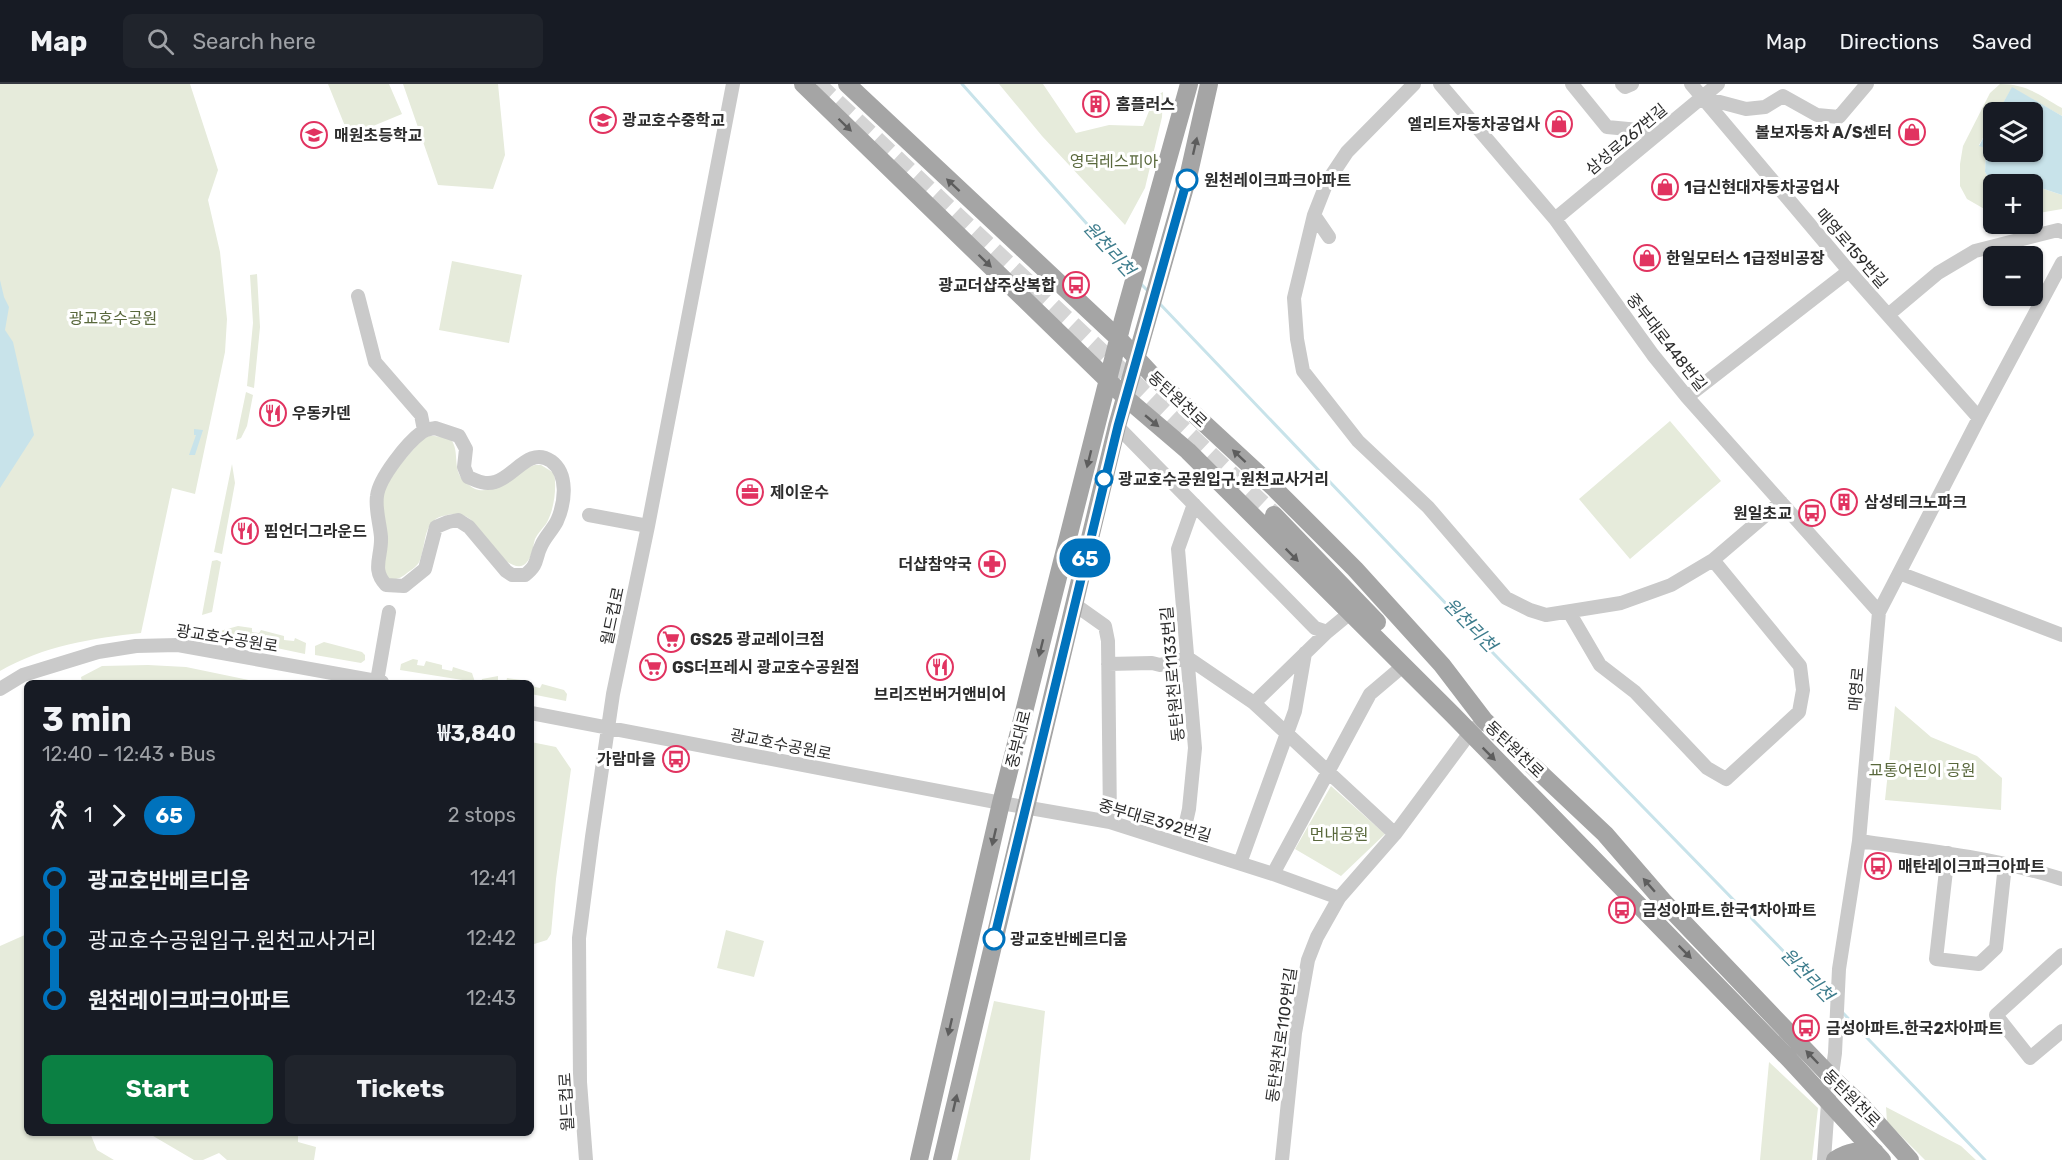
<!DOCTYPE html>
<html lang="en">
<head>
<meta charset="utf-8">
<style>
	:root { --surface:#171b24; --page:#20242c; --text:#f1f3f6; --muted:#9ea1a6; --line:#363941; --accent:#0b8043 }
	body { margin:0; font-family:Rubik,"Noto Sans KR",sans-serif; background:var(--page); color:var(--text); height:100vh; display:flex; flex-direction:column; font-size:22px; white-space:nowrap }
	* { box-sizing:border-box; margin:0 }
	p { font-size:20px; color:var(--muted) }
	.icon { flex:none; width:33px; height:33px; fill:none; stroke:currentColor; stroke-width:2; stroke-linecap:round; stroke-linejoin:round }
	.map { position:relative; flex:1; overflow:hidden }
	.side { position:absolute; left:24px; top:596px; width:510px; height:456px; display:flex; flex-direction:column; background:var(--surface); border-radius:9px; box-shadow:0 2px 4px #0004 }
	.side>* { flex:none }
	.badge { padding:0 12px; border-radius:20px; font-size:21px; line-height:39px }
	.controls { position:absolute; left:1983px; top:18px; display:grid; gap:12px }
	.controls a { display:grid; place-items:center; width:60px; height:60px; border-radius:9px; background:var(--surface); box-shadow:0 2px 4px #0004; font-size:30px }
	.map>.badge { position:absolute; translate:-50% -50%; box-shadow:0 0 0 3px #fff }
	.legs { display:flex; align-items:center; gap:9px; height:66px; padding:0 18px; font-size:20px }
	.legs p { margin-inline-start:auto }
	.headline { display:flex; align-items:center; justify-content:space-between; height:102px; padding:0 18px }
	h1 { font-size:33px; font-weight:700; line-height:45px }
	.action { display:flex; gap:12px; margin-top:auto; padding:12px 18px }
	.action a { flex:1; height:69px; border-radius:9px; background:var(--accent); color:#fff; font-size:24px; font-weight:700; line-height:69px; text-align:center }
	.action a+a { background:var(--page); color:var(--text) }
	ul { padding:0 18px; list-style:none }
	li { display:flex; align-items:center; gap:21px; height:60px; font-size:22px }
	li i { display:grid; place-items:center; width:9px; height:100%; margin:0 8px; background:currentColor }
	li i::after { content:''; width:15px; height:15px; margin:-8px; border:4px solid; border-radius:50%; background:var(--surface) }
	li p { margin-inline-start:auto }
	li:first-child i { background:linear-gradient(#0000 50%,currentColor 0) }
	li:last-child i { background:linear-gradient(currentColor 50%,#0000 0) }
	header { display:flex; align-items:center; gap:36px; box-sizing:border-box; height:84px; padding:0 30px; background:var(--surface); border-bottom:2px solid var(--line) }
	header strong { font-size:28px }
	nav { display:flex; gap:33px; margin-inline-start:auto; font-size:21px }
	.search { width:420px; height:54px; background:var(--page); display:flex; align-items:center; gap:15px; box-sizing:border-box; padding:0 21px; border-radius:9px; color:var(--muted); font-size:22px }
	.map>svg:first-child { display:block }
	.green { fill:#e6ebdb }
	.water { fill:#c8e3ea }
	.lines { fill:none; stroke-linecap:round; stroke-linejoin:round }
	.stream { stroke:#c8e3ea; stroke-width:3 }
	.major-tunnel { stroke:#d5d5d5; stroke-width:18; stroke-dasharray:18 9; stroke-linecap:butt }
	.minor { stroke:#cacaca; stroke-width:14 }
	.major { stroke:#a5a5a5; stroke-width:18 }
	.oneway { fill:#5d5d5d }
	.line-1-casing { stroke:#fff; stroke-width:14 }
	.line-1 { stroke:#0072bc; stroke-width:9 }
	.stop-1-dot { fill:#fff; stroke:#0072bc; stroke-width:3 }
	.labels { text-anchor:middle; stroke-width:6; stroke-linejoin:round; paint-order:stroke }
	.poi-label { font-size:16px; font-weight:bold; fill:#2d2d2d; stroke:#fff; text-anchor:start }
	.street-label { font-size:16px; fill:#2d2d2d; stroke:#fff }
	.park-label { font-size:16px; fill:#59683c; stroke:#fff }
	.stop-label { font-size:16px; font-weight:bold; fill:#2d2d2d; stroke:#fff; text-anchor:start }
	.water-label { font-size:18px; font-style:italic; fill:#3e7d8d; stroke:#fff }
</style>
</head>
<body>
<header>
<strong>Map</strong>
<div class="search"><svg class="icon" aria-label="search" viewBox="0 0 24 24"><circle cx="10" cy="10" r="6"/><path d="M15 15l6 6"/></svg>Search here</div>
<nav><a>Map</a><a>Directions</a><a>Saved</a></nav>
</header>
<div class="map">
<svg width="2062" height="1076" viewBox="0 0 2062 1076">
	<rect width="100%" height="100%" fill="#fff"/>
	<path class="green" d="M 0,0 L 190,0 L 218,86 L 208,116 L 220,168 L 227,235 L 225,268 L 195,410 L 172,404 L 141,549 C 93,554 43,562 0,587 Z
		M 328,0 L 389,0 L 402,30 L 349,52 Z
		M 403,0 L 498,0 L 505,71 L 493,105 L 438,101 Z
		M 999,0 L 1043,0 L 1076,49 L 1109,41 L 1143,42 L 1155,12 L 1163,8 L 1162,33 L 1145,104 L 1125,141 L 1042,52 Z
		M 2000,0 C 2027,0 2039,11 2062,24 L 2062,32 L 2012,4 L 1998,28 L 1994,28 L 1993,36 L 1979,61 L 1986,64 L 1985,88 L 1990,96 L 1993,109 L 1993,130 L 1967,115 L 1960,102 L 1960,80 L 1963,62 L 1990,9 Z
		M 2038,103 L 2062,111 L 2062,125 L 2033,130 L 2032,113 Z
		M 452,177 L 522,191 L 509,259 L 439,246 Z
		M 257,190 L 260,243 L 254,304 L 247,302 L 253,239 L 250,191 Z
		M 246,308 L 253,311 L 247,342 L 241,354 L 236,356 Z
		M 1670,337 L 1721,397 L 1630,475 L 1579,415 Z
		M 426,351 L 450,354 C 459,365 454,378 459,390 C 461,395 464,397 468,400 C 488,420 515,387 535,381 L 541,381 L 554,389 C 557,404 554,427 546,440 C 542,445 538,449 535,455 C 533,462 532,473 527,478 C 521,486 512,481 506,477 L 470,435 C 463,430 456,429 447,431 C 422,435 427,458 420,476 C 418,482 411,486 407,489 C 401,494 397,496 389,495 L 382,486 L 381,414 L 389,393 Z
		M 232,380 L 235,399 L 222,470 L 214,468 Z
		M 217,476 L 221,478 L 212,528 L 202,531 L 212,477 Z
		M 238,542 L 252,544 L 252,548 L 259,549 L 261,546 L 284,552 L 284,556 L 294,557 L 295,554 L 306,559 L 305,570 L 220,552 L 220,547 Z
		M 324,558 L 362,568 L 365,571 L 365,576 L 361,579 L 315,571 L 315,562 Z
		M 413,575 L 418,576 L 417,581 L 424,582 L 426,577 L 442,581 L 442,585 L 452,587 L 453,583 L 472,589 L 475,598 L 400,586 L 401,580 Z
		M 148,581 L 186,583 L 258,598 L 82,598 L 81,593 L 102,582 Z
		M 498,592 L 498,597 L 506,598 L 507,594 L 530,597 L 481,598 L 482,595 Z
		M 542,600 L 564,606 L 567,610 L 566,617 L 531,610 L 531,602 L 540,604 Z
		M 1895,622 L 1931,653 L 1977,672 L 2002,694 L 2001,726 L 1885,716 Z
		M 531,658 L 556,663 L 571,685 L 556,795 L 551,850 L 547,856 L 531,861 Z
		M 1331,702 L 1385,750 L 1341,792 L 1295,765 Z
		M 726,846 L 764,857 L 754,893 L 717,884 Z
		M 27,850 L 27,1048 L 90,1049 L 97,1066 L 114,1076 L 0,1076 L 0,862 Z
		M 994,917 L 1045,927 L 1030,1076 L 957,1076 Z
		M 1769,978 L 1818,1024 L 1812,1076 L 1760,1076 Z
		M 1886,1023 L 1961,1062 L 1976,1076 L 1925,1076 L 1887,1038 Z
		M 148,1049 L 298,1049 L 298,1058 L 316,1063 L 314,1076 L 227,1076 L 219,1069 L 203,1076 L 194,1076 Z"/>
	<path class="water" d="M 2012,3 L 2062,32 L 2062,111 L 2038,103 L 2033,113 L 2032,100 L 1994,100 L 1993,109 L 1992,109 L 1990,96 L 1985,88 L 1986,64 L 1979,62 L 1993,36 L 1994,68 L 2032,68 L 2032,28 L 1998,28 Z
		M 0,196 L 4,213 L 9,223 L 5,246 L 13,258 L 34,351 L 0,404 Z
		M 194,345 L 203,346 L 195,371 L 189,371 L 196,351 L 194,351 Z"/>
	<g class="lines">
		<path class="stream" d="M 962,0 L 1129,187
			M 1139,198 L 1149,208
			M 1160,220 L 1495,571 L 1832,917
			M 1843,929 L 1985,1076"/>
		<path class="major-tunnel" d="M 817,0 L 1274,431"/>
		<path class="minor" d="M 1440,0 L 1555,135 L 1653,271 L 1687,313 L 1879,528
			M 1572,0 L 1607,43 L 1660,48
			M 1622,0 L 1625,3 L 1632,0
			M 1691,0 L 1849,187 L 1979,334
			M 1701,13 L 1746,25 L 1765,23 L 1783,12 L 1817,31 L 1839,33 L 1867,0
			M 1314,131 L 1294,214 L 1297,255 L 1303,287 L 1358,357 L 1428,423 L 1506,514 L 1530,526 L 1546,531 L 1621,519 L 1671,501 L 1713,476 L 1781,418
			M 1555,135 L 1718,0
			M 1329,153 L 1314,131 L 1327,98 L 1347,68 L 1414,0
			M 358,212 L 375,278 L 421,331 L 424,346
			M 1888,231 L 1938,189 L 1975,167 L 2058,146 L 2062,148
			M 1687,313 L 1849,187
			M 1117,342 L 1315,544 L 1327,548
			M 435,344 L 459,352 L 466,365 L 464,383 L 468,393 C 477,397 485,401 495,398 C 514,393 529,362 551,377 C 569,390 565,419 557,437 C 553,445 546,452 542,460 C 534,475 540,479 525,491 L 512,491 L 506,487 L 469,443 L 458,436 L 448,438 L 436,443 L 425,485 L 404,502 L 386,501 C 371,485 382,473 381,453 C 380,440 375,425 377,412 C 379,394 407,359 422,348 C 426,345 430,345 435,344 Z
			M 589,431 L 648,442
			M 1899,489 L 2062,551
			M 1074,520 L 1105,542 L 1108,557 L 1110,738
			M 1569,528 L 1600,581 L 1635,608 L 1707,684 L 1726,695 L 1799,628 L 1803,606 L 1800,582 L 1713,476
			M 1108,580 L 1152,579 L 1160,581 L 1188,574 L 1254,619 L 1395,750
			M 377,597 L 389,528
			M 0,605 L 23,591 L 98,568 L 136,562 L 178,561 L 382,598
			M 1254,619 L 1327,548 L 1350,529
			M 531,629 L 1001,719 L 1110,738 L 1273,790 L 1339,814
			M 1859,757 C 1927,766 1996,774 2062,795
			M 1181,760 L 1189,725 L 1195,664 L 1178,465 L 1194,420
			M 1948,769 L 1936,875 L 1979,880 L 1996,864 L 2005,781
			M 1240,779 L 1295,627 L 1305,569
			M 1273,790 L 1370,610 L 1403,582
			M 2062,871 L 1996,931 L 2030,974 L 2062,947
			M 586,1076 L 580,998 L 579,854 L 592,753 L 613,610 L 648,442 L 733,0
			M 1282,1076 L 1295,949 L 1308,876 L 1317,853 L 1339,814 L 1395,750 L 1469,650 L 1484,636
			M 1824,1076 L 1828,1019 L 1835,969 L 1839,885 L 1859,757 L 1879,528 L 1979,334 L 2062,179"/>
		<path class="major" d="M 803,0 L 1126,314 L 1188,367 L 1452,630 L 1789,975 L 1882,1076
			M 847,0 L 1119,255 L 1154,293 L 1274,404 L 1355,485 L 1442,581 L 1484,636 L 1605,750 L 1663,817 L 1832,994 L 1860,1020 L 1910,1076
			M 1274,431 L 1377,538
			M 919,1076 L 1001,719 L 1123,236 L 1189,0
			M 942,1076 L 1090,454 L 1117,342 L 1189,89 L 1209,0
			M 1835,1076 C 1848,1067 1860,1066 1875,1068"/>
	</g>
	<defs><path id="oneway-solid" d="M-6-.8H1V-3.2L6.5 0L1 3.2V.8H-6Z" transform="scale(1.5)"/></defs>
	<g class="oneway">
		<use href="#oneway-solid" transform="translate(845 41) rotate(44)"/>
		<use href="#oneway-solid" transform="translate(1195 62) rotate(-77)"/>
		<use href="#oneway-solid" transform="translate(953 101) rotate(-137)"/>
		<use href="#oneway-solid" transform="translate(985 177) rotate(44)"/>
		<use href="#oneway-solid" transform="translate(1152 337) rotate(40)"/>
		<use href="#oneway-solid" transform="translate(1239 372) rotate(-137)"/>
		<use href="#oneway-solid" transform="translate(1089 375) rotate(104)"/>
		<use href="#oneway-solid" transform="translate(1292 471) rotate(45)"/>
		<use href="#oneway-solid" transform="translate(1041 564) rotate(104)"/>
		<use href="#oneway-solid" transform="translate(1489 670) rotate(45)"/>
		<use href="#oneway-solid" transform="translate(994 753) rotate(103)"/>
		<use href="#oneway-solid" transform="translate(1649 801) rotate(-131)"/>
		<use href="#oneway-solid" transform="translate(1685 868) rotate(45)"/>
		<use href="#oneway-solid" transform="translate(950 943) rotate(103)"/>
		<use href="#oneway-solid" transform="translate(1812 973) rotate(-134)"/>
		<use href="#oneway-solid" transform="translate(955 1019) rotate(-77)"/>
	</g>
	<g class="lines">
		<defs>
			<path id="line-1" d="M 994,855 L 1118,342 L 1187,96"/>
		</defs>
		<use href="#line-1" class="line-1-casing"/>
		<use href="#line-1" class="line-1"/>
	</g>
	<defs>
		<symbol id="building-ring" viewBox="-11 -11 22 22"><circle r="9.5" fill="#fff" stroke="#e13360" stroke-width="1.5"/><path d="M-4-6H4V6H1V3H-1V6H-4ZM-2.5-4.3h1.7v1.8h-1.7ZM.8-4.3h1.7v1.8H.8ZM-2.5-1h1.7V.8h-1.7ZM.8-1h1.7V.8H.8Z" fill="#e13360"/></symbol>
		<symbol id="school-ring" viewBox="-11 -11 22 22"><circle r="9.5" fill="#fff" stroke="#e13360" stroke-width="1.5"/><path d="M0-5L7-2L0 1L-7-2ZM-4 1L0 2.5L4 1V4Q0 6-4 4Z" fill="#e13360"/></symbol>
		<symbol id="shop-ring" viewBox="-11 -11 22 22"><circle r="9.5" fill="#fff" stroke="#e13360" stroke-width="1.5"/><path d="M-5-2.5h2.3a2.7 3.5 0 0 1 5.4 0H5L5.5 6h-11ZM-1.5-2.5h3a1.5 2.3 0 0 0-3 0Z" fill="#e13360"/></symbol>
		<symbol id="bus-ring" viewBox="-11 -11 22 22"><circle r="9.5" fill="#fff" stroke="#e13360" stroke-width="1.5"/><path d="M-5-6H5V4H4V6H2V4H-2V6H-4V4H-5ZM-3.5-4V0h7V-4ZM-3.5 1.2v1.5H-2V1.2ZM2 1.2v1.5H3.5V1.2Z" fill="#e13360"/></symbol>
		<symbol id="restaurant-ring" viewBox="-11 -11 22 22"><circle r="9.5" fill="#fff" stroke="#e13360" stroke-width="1.5"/><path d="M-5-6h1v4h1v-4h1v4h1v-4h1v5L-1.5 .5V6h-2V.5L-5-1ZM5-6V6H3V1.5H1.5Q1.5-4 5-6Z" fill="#e13360"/></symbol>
		<symbol id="office-ring" viewBox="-11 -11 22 22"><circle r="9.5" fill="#fff" stroke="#e13360" stroke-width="1.5"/><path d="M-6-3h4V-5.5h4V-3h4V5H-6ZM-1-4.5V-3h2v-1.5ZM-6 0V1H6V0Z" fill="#e13360"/></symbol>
		<symbol id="pharmacy-ring" viewBox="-11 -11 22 22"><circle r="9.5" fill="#fff" stroke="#e13360" stroke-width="1.5"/><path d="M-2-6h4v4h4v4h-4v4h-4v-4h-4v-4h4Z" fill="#e13360"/></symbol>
		<symbol id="supermarket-ring" viewBox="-11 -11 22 22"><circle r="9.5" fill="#fff" stroke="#e13360" stroke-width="1.5"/><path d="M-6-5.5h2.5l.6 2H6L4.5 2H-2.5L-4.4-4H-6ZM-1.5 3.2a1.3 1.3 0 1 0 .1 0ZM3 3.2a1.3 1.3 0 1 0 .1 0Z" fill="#e13360"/></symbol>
	</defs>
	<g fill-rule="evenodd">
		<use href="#building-ring" x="1081" y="5" width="30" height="30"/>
		<use href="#school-ring" x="588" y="21" width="30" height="30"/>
		<use href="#shop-ring" x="1544" y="25" width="30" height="30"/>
		<use href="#shop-ring" x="1897" y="33" width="30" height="30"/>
		<use href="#school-ring" x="299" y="36" width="30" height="30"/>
		<use href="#shop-ring" x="1650" y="88" width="30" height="30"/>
		<use href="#shop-ring" x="1632" y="159" width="30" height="30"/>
		<use href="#bus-ring" x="1061" y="186" width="30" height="30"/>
		<use href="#restaurant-ring" x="258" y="314" width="30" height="30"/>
		<use href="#office-ring" x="735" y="393" width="30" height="30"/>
		<use href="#building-ring" x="1829" y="403" width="30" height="30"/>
		<use href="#bus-ring" x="1797" y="414" width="30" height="30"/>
		<use href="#restaurant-ring" x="230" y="432" width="30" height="30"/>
		<use href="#pharmacy-ring" x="977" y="465" width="30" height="30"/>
		<use href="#supermarket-ring" x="656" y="540" width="30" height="30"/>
		<use href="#supermarket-ring" x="638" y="568" width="30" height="30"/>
		<use href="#restaurant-ring" x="925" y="568" width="30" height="30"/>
		<use href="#bus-ring" x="661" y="660" width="30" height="30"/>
		<use href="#bus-ring" x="1863" y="767" width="30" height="30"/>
		<use href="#bus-ring" x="1607" y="811" width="30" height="30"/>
		<use href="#bus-ring" x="1791" y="929" width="30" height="30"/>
	</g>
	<g class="stop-1-dot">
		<circle cx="1187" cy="96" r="10"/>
		<circle cx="1104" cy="395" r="8"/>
		<circle cx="994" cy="855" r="10"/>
	</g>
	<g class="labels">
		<g class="poi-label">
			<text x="1116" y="26">홈플러스</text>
			<text x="622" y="42">광교호수중학교</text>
			<text x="1540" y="46" text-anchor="end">엘리트자동차공업사</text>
			<text x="1892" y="54" text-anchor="end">볼보자동차 A/S센터</text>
			<text x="334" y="57">매원초등학교</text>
			<text x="1684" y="109">1급신현대자동차공업사</text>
			<text x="1666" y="180">한일모터스 1급정비공장</text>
			<text x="1056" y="207" text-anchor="end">광교더샵주상복합</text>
			<text x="292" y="335">우동카덴</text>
			<text x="770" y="414">제이운수</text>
			<text x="1864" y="424">삼성테크노파크</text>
			<text x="1792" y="435" text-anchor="end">원일초교</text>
			<text x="264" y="453">핌언더그라운드</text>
			<text x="972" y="486" text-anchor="end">더샵참약국</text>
			<text x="690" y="561">GS25 광교레이크점</text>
			<text x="672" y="589">GS더프레시 광교호수공원점</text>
			<text x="940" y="616" text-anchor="middle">브리즈번버거앤비어</text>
			<text x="656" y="681" text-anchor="end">가람마을</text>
			<text x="1898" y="788">매탄레이크파크아파트</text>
			<text x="1642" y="832">금성아파트.한국1차아파트</text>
			<text x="1826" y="950">금성아파트.한국2차아파트</text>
		</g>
		<g class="street-label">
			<text transform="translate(1626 55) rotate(-40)" y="6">삼성로267번길</text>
			<text transform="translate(1852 164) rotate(49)" y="6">매영로159번길</text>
			<text transform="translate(1667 258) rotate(52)" y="6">중부대로448번길</text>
			<text transform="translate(1178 315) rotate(43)" y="6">동탄원천로</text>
			<text transform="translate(612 532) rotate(-78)" y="6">월드컵로</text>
			<text transform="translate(227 554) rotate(9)" y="6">광교호수공원로</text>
			<text transform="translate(1172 590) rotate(-95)" y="6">동탄원천로1133번길</text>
			<text transform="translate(1856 605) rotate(-85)" y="6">매영로</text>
			<text transform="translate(1018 655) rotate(-76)" y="6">중부대로</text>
			<text transform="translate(781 660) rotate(11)" y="6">광교호수공원로</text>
			<text transform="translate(1515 665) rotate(44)" y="6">동탄원천로</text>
			<text transform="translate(1155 736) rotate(16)" y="6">중부대로392번길</text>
			<text transform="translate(1281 951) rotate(-82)" y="6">동탄원천로1109번길</text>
			<text transform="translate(1852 1014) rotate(45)" y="6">동탄원천로</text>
			<text transform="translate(566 1018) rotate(-93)" y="6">월드컵로</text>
		</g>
		<g class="park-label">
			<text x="1114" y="83">영덕레스피아</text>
			<text x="113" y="240">광교호수공원</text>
			<text x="1922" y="692">교통어린이 공원</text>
			<text x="1339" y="756">먼내공원</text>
		</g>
		<g class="stop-label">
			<text x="1204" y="102">원천레이크파크아파트</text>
			<text x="1118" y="401">광교호수공원입구.원천교사거리</text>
			<text x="1010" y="861">광교호반베르디움</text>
		</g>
		<g class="water-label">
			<text transform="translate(1109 165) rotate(48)" y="6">원천리천</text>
			<text transform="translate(1470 541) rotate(46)" y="6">원천리천</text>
			<text transform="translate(1807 891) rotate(46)" y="6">원천리천</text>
		</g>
	</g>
</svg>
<div class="controls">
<a><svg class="icon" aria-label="layers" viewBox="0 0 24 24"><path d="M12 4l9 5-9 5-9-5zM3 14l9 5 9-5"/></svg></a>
<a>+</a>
<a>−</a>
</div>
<b class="badge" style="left:1085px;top:474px;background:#0072bc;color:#fff">65</b>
<section class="side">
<div class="headline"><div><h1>3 min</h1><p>12:40 – 12:43 · Bus</p></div><b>₩3,840</b></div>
<div class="legs"><svg class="icon" aria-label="walk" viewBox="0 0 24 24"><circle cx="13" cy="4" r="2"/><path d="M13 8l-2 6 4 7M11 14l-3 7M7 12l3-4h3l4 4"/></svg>1<svg class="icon" aria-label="forward" viewBox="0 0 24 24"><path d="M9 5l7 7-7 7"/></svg><b class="badge" style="background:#0072bc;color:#fff">65</b><p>2 stops</p></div>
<ul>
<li><i style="color:#0072bc"></i><b>광교호반베르디움</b><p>12:41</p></li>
<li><i style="color:#0072bc"></i><span>광교호수공원입구.원천교사거리</span><p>12:42</p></li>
<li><i style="color:#0072bc"></i><b>원천레이크파크아파트</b><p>12:43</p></li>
</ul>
<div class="action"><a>Start</a><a>Tickets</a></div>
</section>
</div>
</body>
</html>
